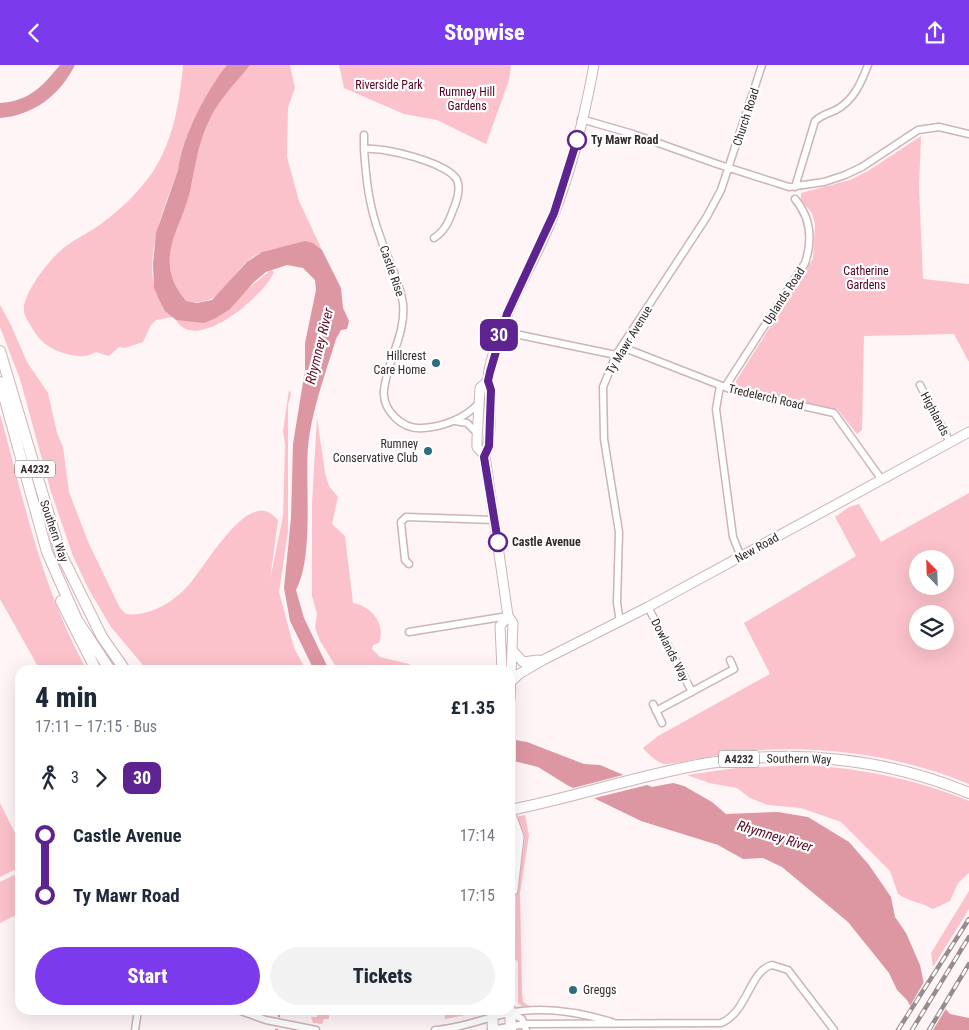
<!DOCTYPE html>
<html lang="en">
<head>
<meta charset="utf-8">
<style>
	:root { --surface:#fff; --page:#f2f2f3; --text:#1f2937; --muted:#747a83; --accent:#7c3aed }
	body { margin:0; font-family:"Roboto Condensed",sans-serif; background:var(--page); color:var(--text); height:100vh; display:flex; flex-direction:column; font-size:19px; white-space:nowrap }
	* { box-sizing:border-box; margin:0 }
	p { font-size:16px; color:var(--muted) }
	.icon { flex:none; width:28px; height:28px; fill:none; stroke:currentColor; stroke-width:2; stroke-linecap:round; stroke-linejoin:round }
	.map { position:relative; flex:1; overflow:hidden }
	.panel { position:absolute; left:15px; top:600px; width:500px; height:350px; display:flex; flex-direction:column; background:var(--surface); border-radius:15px; box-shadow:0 5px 20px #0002 }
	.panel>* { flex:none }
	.badge { padding:0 10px; border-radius:8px; font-size:18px; line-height:32px }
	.needle { width:32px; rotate:337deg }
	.tools { position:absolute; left:909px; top:485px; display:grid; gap:10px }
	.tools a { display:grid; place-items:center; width:45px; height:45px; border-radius:50%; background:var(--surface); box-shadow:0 5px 20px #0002; font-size:25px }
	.map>.badge { position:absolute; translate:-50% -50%; box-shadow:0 0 0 2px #fff }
	.legs { display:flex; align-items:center; gap:8px; height:55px; padding:0 20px; font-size:16px }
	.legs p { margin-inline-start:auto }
	.summary { display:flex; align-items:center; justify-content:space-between; height:85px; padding:0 20px }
	h1 { font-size:28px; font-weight:800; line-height:38px }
	.action { display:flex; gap:10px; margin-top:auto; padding:10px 20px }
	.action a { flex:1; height:58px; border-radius:30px; background:var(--accent); color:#fff; font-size:20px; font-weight:800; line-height:58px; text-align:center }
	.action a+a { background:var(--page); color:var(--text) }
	ul { padding:0 20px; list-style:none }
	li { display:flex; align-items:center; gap:18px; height:60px; font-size:19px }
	li i { display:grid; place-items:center; width:8px; height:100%; margin:0 6px; background:currentColor }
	li i::after { content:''; width:12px; height:12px; margin:-6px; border:4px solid; border-radius:50%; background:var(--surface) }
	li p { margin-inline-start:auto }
	li:first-child i { background:linear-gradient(#0000 50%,currentColor 0) }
	li:last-child i { background:linear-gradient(currentColor 50%,#0000 0) }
	header { display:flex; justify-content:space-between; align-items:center; height:65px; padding:0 20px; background:var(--accent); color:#fff; font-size:22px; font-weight:800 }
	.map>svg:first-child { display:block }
	.green { fill:#fbc2cb; fill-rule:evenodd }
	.water { fill:#dd97a3 }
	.pier { fill:#fff4f6 }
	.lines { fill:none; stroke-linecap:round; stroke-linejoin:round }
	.stream { stroke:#dd97a3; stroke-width:2.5 }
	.street-casing { stroke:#ccb4b7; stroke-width:9 }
	.secondary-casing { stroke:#ccb4b7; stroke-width:11 }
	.primary-casing { stroke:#ccb4b7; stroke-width:12 }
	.street { stroke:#fff; stroke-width:6 }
	.secondary { stroke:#fff; stroke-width:9 }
	.primary { stroke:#fff; stroke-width:10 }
	.rail-casing { stroke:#968c8e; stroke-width:4.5 }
	.rail { stroke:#fff; stroke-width:2.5; stroke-dasharray:8; stroke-linecap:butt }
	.line-1-casing { stroke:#fff; stroke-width:11 }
	.line-1 { stroke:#5d2491; stroke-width:8 }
	.stop-1-dot { fill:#fff; stroke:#5d2491; stroke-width:2.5 }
	.poi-dot { fill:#2b6e80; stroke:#fff; stroke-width:2 }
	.labels { text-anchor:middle; stroke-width:4.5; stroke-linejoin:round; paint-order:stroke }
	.shield { fill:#fff; stroke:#706a6b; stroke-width:1 }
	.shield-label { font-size:11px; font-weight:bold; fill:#332a2c }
	.park-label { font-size:12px; fill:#55001f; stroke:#fff }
	.street-label { font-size:12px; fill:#332a2c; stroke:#fff }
	.stop-label { font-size:12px; font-weight:bold; fill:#332a2c; stroke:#fff; text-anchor:start }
	.poi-label { font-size:12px; fill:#332a2c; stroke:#fff; text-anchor:end }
	.water-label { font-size:14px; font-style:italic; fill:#610e28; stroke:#fff }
</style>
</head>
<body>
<header><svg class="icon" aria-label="back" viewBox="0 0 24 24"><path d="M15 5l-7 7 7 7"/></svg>Stopwise<svg class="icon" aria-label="share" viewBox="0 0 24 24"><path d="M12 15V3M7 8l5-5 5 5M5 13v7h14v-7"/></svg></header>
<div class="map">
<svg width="969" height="965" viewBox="0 0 969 965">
	<rect width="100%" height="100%" fill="#fff4f6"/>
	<path class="green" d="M 183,0 L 227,0 C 206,27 182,71 178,105 C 163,146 131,218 173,252 L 156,255 L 151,260 L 143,277 L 125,283 L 119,282 L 109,291 L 96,287 C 84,294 73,291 60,287 C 47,282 39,275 32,263 C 30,259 24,251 24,246 C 22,228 52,191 66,181 C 77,173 90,167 101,159 C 121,144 138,128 152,108 C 173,77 180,36 183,0 Z
		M 250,0 L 290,0 L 295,23 L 288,42 L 287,92 L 299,136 L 322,185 C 308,174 306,177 290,181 C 274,184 259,185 247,197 C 226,216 220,243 186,236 C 151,192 182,166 191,122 C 195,100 199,76 209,56 C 218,35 236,17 250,0 Z
		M 339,0 L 511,0 L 509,15 L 486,79 L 437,55 L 404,49 L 344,23 Z
		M 921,71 L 919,122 L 923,214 L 969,219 L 969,297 L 954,269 L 864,271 L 862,365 L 857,369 L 837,344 L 836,345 L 737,322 L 735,319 L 736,316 L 813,194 L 815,159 L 812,148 L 801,135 L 801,128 L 850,115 L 868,106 Z
		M 271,205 L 274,207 C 265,230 196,290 176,255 L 186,255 L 244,227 Z
		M 0,240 L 11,260 L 27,297 L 48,328 L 57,368 L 63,382 L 69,427 L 89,479 L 120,543 L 126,549 C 147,552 170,539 185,524 C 202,507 238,440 265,446 C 270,447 275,452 278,455 L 270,515 L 283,451 L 285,380 L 283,366 L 289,325 L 291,329 L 288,340 L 288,466 L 279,527 L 294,583 L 306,605 L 147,605 L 111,562 L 88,523 L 73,491 L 51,427 L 20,314 L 0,262 Z
		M 0,349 C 25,439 41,522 87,605 L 40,605 L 0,534 Z
		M 317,353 L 325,408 L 329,421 L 338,432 L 332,459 L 345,471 L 353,538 C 372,541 386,560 379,578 L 373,580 L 372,584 L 380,592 L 409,599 L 414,605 L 338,605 L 320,576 L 315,563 L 317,549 L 312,531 L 312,438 Z
		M 969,428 L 969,719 C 897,689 816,679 738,687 C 726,688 670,700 664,699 C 655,696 649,690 643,683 L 658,671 L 770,609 L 744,558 L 856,491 L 835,452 L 849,442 L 859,439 L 881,477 ZM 918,494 L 945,494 L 945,521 L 918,521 ZM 918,549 L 945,549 L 945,576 L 918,576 Z
		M 803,700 C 860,703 916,714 969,736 L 969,808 L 958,818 L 950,836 L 933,844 C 921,837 910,837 898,829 L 890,806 L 841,757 L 801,743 L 768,740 L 750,733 L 737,723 L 709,718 L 687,710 L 736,703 Z
		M 0,738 L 20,778 L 20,802 L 0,812 Z
		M 525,750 L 529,770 L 520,828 L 522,928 L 523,937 L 530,941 L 522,941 L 518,938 L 518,897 L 515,894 L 516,752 Z
		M 20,807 L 20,848 L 0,858 L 0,817 Z
		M 969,826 L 969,844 L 933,902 L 931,888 Z
		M 317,945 L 329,945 L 329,954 L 324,954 L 322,959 L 313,958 L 311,952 L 317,952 Z
		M 475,945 L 471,949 L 445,954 L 445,948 Z"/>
	<path class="water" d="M 60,0 L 75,0 C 59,31 34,50 0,53 L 0,38 C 29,36 42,22 60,0 Z
		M 227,0 L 250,0 C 236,18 218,35 209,56 C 199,76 195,101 191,122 C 182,166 151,193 186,236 L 197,238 L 212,235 L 247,197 L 262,187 L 305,176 L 313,178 L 322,185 L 341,223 L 343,243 L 349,256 L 347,264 L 341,265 L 336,274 C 325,310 312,344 308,381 C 305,422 314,491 296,525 L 304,553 L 329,605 L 315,605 L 312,601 L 290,556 L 284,523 L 291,453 L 293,379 L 305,305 L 305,278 L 316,225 L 315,215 L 303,203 L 287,200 L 266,207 L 254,217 L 230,244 L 216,253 L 204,258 L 176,255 L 165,246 L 159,235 L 154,223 L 153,199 L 156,168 L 178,105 C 182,72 206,26 227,0 Z
		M 510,674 L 527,677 L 584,699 L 600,700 L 652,722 L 673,718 L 684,721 L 712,737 L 726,749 L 778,747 L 808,752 L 849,777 L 869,800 L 891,832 L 895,852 L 906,868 L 920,900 L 924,919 L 950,949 L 969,953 L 969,965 L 924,965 L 907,935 L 897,925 L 889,908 L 848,857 L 782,802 L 763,793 L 743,794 L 718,780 L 641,756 L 567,720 L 538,702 L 510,695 Z"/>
	<path class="pier" d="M 510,671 L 516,672 L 516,699 L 510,697 Z
		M 627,709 L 651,719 L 591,734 L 569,724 Z
		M 925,915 L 947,942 L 933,965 L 921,965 L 909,943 Z"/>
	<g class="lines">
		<path class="stream" d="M 279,951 L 279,945
			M 276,965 L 277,965"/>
		<defs>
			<path id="street" d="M 581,54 L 633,69 L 717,99 L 789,122 L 824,117 L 845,110 L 862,102 L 918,65 L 939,62 L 969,69
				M 364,70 L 364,84
				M 795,122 L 815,56 C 821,50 829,48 836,45 C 854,35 861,18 868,0
				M 434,173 C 445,166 449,156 453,145 C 457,136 461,125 457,115 C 449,98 382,81 364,84 C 366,114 369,142 380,171 C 387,193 400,216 403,239 C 406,270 387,295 384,325 C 382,345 402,365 423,363 C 442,362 464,354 478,339
				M 520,270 L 616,290
				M 622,282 L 735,326 L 834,348 L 882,415
				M 920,320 L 950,377
				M 720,321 L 716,344 L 733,472 L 741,492
				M 725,322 L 805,198 C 813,174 811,153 795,134
				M 455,356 L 467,358 L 477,368
				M 409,499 L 405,495 L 401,457 L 406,452 L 495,455
				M 648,542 L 692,627
				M 620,557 L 617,538 L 619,467 L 604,374 L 603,322 L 616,290 L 706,153 L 721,125 L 762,0
				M 409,567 L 508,551
				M 653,639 L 662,658
				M 656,646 L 734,604 L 730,595
				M 238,945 L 266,955 L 316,965
				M 510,947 L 522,954 L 526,965
				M 135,965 L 138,945
				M 435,965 C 460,964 484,953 509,948 C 543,941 579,947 612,957
				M 491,965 L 525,959 L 721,958 C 748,947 749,906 772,900 L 788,905 L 834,965"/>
			<path id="secondary" d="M 485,391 L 477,382 L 477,374 L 480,323 L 488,316
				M 512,585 L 523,597 L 538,595
				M 502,605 L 500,561 L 508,551
				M 511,617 L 519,609 L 543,595 L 648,542 L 969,367
				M 510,634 L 513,558 L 508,551 L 485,391 C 492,373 491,336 488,317 C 487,306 493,290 496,280 C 509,238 532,201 549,161 C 571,111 584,54 594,0
				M 510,746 L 519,772 L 513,825 L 510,828"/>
			<path id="primary" d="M 0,286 L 60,487 L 102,572 L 125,605
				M 0,317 L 47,487 L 77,555 L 110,605
				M 61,536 L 96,605
				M 510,745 C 577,732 642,709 709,698 C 796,684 888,694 969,728
				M 510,766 L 510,782
				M 492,945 L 493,965
				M 510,945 L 511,965"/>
		</defs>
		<use href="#street" class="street-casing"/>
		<use href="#secondary" class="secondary-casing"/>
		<use href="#primary" class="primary-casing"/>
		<use href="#street" class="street"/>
		<use href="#secondary" class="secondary"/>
		<use href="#primary" class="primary"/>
		<defs>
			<path id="rail" d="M 898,965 L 969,854
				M 912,965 L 969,872
				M 929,965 L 969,899"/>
		</defs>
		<use href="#rail" class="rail-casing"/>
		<use href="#rail" class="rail"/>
	</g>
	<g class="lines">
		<defs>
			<path id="line-1" d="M 498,477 L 484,392 L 489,381 L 491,325 L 488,316 L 490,307 L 507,249 L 554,148 L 577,75"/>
		</defs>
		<use href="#line-1" class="line-1-casing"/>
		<use href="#line-1" class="line-1"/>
	</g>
	<g class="stop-1-dot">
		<circle cx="577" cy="75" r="9"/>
		<circle cx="498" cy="477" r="9"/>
	</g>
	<g class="poi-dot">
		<circle cx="436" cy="298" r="5"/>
		<circle cx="428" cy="386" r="5"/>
		<circle cx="573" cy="925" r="5"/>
	</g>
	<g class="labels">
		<g class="shield">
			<rect x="15" y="395.5" width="40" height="17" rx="4"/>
			<rect x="719" y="685.5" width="40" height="17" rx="4"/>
		</g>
		<g class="shield-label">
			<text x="35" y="408">A4232</text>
			<text x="739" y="698">A4232</text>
		</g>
		<g class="park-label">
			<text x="389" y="24">Riverside Park</text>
			<text x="467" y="31">Rumney Hill<tspan x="467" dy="14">Gardens</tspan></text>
			<text x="866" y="210">Catherine<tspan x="866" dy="14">Gardens</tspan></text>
		</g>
		<g class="street-label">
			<text transform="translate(746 52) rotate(-72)" y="4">Church Road</text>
			<text transform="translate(392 206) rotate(71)" y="4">Castle Rise</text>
			<text transform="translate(784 231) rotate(-57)" y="4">Uplands Road</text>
			<text transform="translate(629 275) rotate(-59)" y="4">Ty Mawr Avenue</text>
			<text transform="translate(766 332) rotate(13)" y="4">Tredelerch Road</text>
			<text transform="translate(935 349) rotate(62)" y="4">Highlands</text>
			<text transform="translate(54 466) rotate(71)" y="4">Southern Way</text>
			<text transform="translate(757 483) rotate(-29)" y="4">New Road</text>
			<text transform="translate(670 585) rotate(63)" y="4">Dowlands Way</text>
			<text transform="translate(799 694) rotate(1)" y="4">Southern Way</text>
		</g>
		<g class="stop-label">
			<text x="591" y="79">Ty Mawr Road</text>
			<text x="512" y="481">Castle Avenue</text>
		</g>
		<g class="poi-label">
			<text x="426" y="295">Hillcrest<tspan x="426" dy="14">Care Home</tspan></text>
			<text x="418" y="383">Rumney<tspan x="418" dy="14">Conservative Club</tspan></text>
			<text x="583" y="929" text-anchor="start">Greggs</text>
		</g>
		<g class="water-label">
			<text transform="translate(319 281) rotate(-76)" y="5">Rhymney River</text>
			<text transform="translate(775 771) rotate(17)" y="5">Rhymney River</text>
		</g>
	</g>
</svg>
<div class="tools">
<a><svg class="needle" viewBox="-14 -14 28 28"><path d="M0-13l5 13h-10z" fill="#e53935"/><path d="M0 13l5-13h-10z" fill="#747a83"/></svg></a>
<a><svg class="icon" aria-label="layers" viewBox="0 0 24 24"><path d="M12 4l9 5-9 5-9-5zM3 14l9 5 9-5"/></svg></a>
</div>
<b class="badge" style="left:499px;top:270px;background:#5d2491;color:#fff">30</b>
<section class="panel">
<div class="summary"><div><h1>4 min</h1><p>17:11 – 17:15 · Bus</p></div><b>£1.35</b></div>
<div class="legs"><svg class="icon" aria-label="walk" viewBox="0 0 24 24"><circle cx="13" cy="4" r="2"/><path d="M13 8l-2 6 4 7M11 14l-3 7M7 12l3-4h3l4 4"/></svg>3<svg class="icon" aria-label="forward" viewBox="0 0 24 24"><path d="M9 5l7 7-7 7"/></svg><b class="badge" style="background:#5d2491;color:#fff">30</b></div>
<ul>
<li><i style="color:#5d2491"></i><b>Castle Avenue</b><p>17:14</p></li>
<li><i style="color:#5d2491"></i><b>Ty Mawr Road</b><p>17:15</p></li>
</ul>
<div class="action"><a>Start</a><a>Tickets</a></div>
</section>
</div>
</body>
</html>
